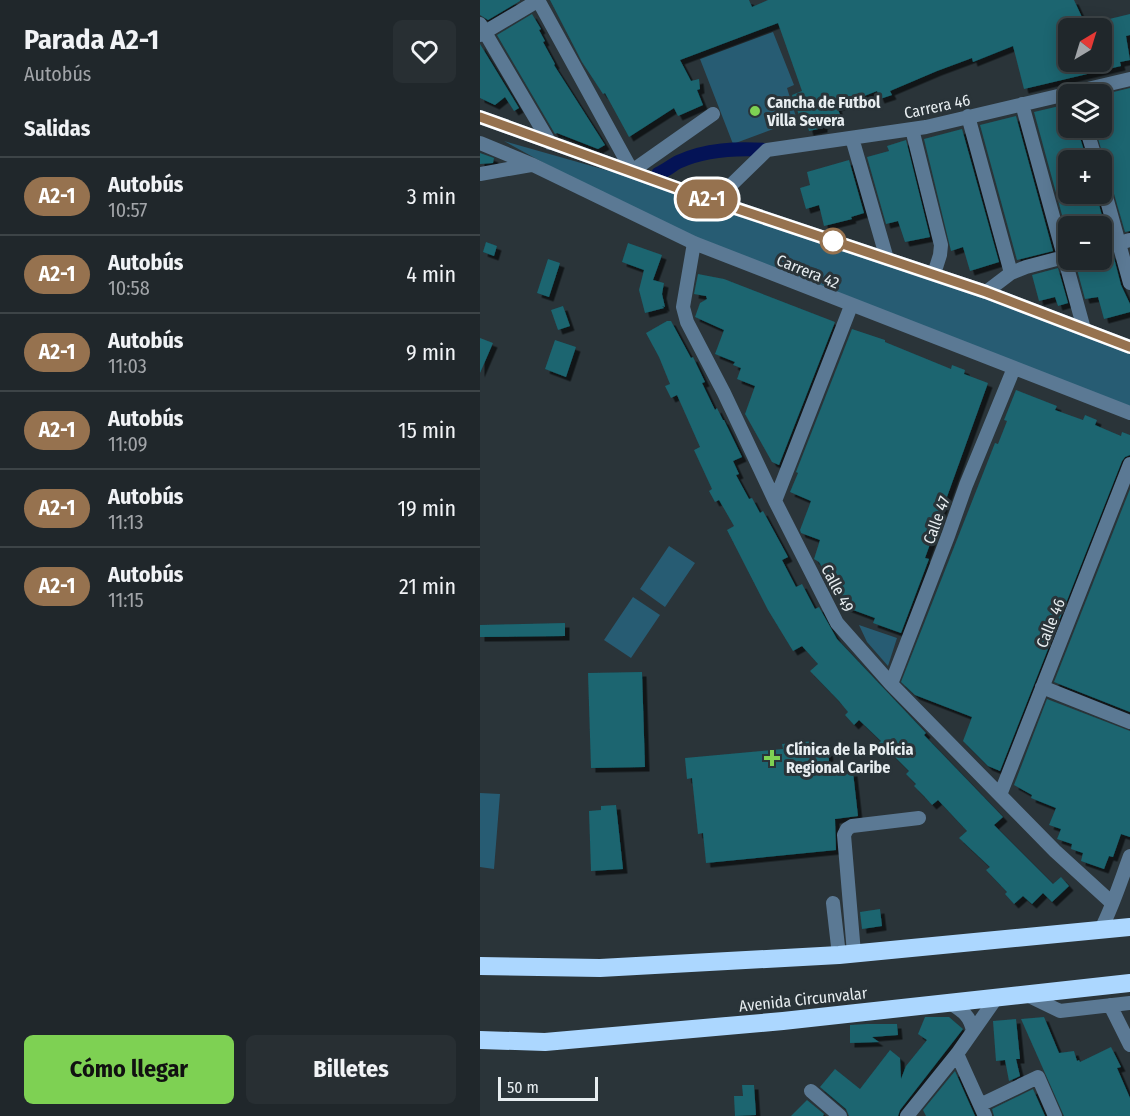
<!DOCTYPE html>
<html lang="es">
<head>
<meta charset="utf-8">
<style>
	:root { --surface:#20272b; --page:#282f33; --text:#f1f3f6; --muted:#a2a5a9; --line:#3d4447; --accent:#7ed153 }
	body { margin:0; font-family:"Fira Sans Condensed",sans-serif; background:var(--page); color:var(--text); height:100vh; display:flex; flex-direction:column; font-size:22px; white-space:nowrap }
	* { box-sizing:border-box; margin:0 }
	p { font-size:20px; color:var(--muted) }
	.icon { flex:none; width:33px; height:33px; fill:none; stroke:currentColor; stroke-width:2; stroke-linecap:round; stroke-linejoin:round }
	.map { position:relative; flex:1; overflow:hidden }
	.side { display:flex; flex-direction:column; background:var(--surface); width:480px }
	.side>* { flex:none }
	.badge { padding:0 12px; border-radius:20px; font-size:21px; line-height:39px }
	.needle { width:39px; rotate:38deg }
	.controls { position:absolute; left:578px; top:18px; display:grid; gap:12px }
	.controls a { display:grid; place-items:center; width:54px; height:54px; border-radius:9px; background:var(--surface); box-shadow:0 3px 15px #0003,0 0 0 2px var(--line); font-size:30px }
	.scale { position:absolute; left:18px; bottom:15px; width:100px; box-sizing:border-box; padding-left:6px; border:3px solid #e7edf0; border-top:0; font-size:16px; line-height:21px; white-space:nowrap; color:#e7edf0; -webkit-text-stroke:4px #2a3439; paint-order:stroke }
	.map>.badge { position:absolute; translate:-50% -50%; box-shadow:0 0 0 3px #fff }
	h2 { padding:0 24px; font-size:22px; line-height:54px }
	.round { display:grid; place-items:center; flex:none; width:63px; height:63px; border-radius:9px; background:var(--page) }
	.headline { display:flex; align-items:center; justify-content:space-between; height:102px; padding:0 24px }
	h1 { font-size:28px; font-weight:700; line-height:45px }
	.action { display:flex; gap:12px; margin-top:auto; padding:12px 24px }
	.action a { flex:1; height:69px; border-radius:9px; background:var(--accent); color:#111; font-size:24px; font-weight:700; line-height:69px; text-align:center }
	.action a+a { background:var(--page); color:var(--text) }
	ul { padding:0; list-style:none }
	li { display:flex; align-items:center; gap:18px; height:78px; padding:0 24px; border-top:2px solid var(--line) }
	li div { flex:1 }
	li b { display:block; font-size:22px }
	li em { font-style:normal }
	li .badge { min-width:66px; font-weight:700; text-align:center }
	main { display:flex; flex:1; min-height:0 }
	.map>svg:first-child { display:block }
	.green { fill:#275c73 }
	.lines { fill:none; stroke-linecap:round; stroke-linejoin:round }
	.canal { stroke:#041356; stroke-width:14 }
	.building { fill:#1a6570; filter:url(#shadow) }
	.minor { stroke:#5b7994; stroke-width:14 }
	.highway { stroke:#acd7ff; stroke-width:18 }
	.line-casing { stroke:#fff; stroke-width:14 }
	.line { stroke:#96724f; stroke-width:9 }
	.poi-dot { fill:#7ed153; stroke:#2a3439; stroke-width:2 }
	.stop-dot { fill:#fff; stroke:#96724f; stroke-width:3 }
	.labels { text-anchor:middle; stroke-width:6; stroke-linejoin:round; paint-order:stroke }
	.poi-label { font-size:16px; font-weight:bold; fill:#e7edf0; stroke:#2a3439; text-anchor:start }
	.street-label { font-size:16px; fill:#e7edf0; stroke:#2a3439 }
</style>
</head>
<body>
<main>
<section class="side">
<div class="headline"><div><h1>Parada A2-1</h1><p>Autobús</p></div><a class="round"><svg class="icon" aria-label="heart" viewBox="0 0 24 24"><path d="M12 20l-8-8c-3-5 5-10 8-4 3-6 11-1 8 4z"/></svg></a></div>
<h2>Salidas</h2>
<ul>
<li><span class="badge" style="background:#96724f;color:#fff">A2-1</span><div><b>Autobús</b><p>10:57</p></div><em>3 min</em></li>
<li><span class="badge" style="background:#96724f;color:#fff">A2-1</span><div><b>Autobús</b><p>10:58</p></div><em>4 min</em></li>
<li><span class="badge" style="background:#96724f;color:#fff">A2-1</span><div><b>Autobús</b><p>11:03</p></div><em>9 min</em></li>
<li><span class="badge" style="background:#96724f;color:#fff">A2-1</span><div><b>Autobús</b><p>11:09</p></div><em>15 min</em></li>
<li><span class="badge" style="background:#96724f;color:#fff">A2-1</span><div><b>Autobús</b><p>11:13</p></div><em>19 min</em></li>
<li><span class="badge" style="background:#96724f;color:#fff">A2-1</span><div><b>Autobús</b><p>11:15</p></div><em>21 min</em></li>
</ul>
<div class="action"><a>Cómo llegar</a><a>Billetes</a></div>
</section>
<div class="map">
<svg width="650" height="1116" viewBox="0 0 650 1116">
	<defs>
		<filter id="shadow"><feDropShadow dx="4.5" dy="4.5" stdDeviation="0" flood-color="#0009"/></filter>
	</defs>
	<rect width="100%" height="100%" fill="#2a3439"/>
	<path class="green" d="M 293,32 L 314,85 L 307,88 L 317,120 L 253,144 L 220,59 Z
		M 24,141 L 228,199 L 650,350 L 650,412 L 371,306 L 131,200 Z
		M 189,546 L 215,563 L 185,607 L 160,589 Z
		M 153,597 L 180,615 L 151,658 L 124,640 Z
		M 379,625 L 417,638 L 408,666 L 387,642 Z
		M 0,793 L 20,794 L 14,869 L 0,867 Z"/>
	<g class="lines">
		<path class="canal" d="M 178,174 C 185,171 191,166 198,162 C 226,149 257,148 287,150"/>
	</g>
	<path class="building" d="M 0,0 L 40,0 L 40,1 L 8,20 L 0,15 Z
		M 70,0 L 269,0 L 272,7 L 288,0 L 594,0 L 607,28 L 588,28 L 588,62 L 621,62 L 621,21 L 650,14 L 650,35 L 646,36 L 650,60 L 640,62 L 641,66 L 544,89 L 533,46 L 493,62 L 492,58 L 457,71 L 410,91 L 412,95 L 400,99 L 397,91 L 369,102 L 357,107 L 361,117 L 343,125 L 343,128 L 329,131 L 325,116 L 320,118 L 312,95 L 322,91 L 298,23 L 200,60 L 211,81 L 219,79 L 220,89 L 217,90 L 223,105 L 198,116 L 194,108 L 149,137 L 125,93 L 123,94 L 102,62 Z
		M 52,14 L 61,29 L 59,30 L 65,41 L 63,42 L 75,64 L 74,65 L 125,145 L 118,149 L 77,133 L 75,134 L 17,35 Z
		M 0,44 L 39,108 L 34,111 L 25,97 L 15,105 L 0,98 Z
		M 650,88 L 650,231 L 645,232 L 615,128 L 621,128 L 621,95 Z
		M 588,104 L 588,128 L 597,128 L 607,160 L 588,160 L 588,194 L 616,194 L 628,237 L 621,239 L 621,226 L 588,226 L 588,237 L 554,112 Z
		M 536,116 L 573,251 L 537,260 L 500,125 Z
		M 482,129 L 519,262 L 490,271 L 483,247 L 471,251 L 444,139 Z
		M 426,140 L 450,237 L 425,242 L 418,221 L 406,224 L 387,157 L 409,151 L 407,146 Z
		M 0,153 L 14,158 L 13,163 L 0,164 Z
		M 369,160 L 384,213 L 371,217 L 372,219 L 344,226 L 339,205 L 326,209 L 320,188 L 330,185 L 327,172 Z
		M 6,242 L 17,246 L 14,256 L 3,252 Z
		M 148,243 L 182,255 L 173,280 L 184,283 L 182,294 L 185,307 L 182,306 L 184,308 L 165,313 L 159,290 L 164,270 L 142,262 Z
		M 633,254 L 641,285 L 650,304 L 650,312 L 624,319 L 618,297 L 605,299 L 595,262 L 596,260 L 621,260 L 621,257 Z
		M 68,259 L 80,263 L 69,297 L 57,293 Z
		M 578,268 L 588,303 L 578,306 L 575,297 L 559,301 L 552,275 Z
		M 218,274 L 244,279 L 355,322 L 299,465 L 292,462 L 265,414 L 275,386 L 257,379 L 261,368 L 253,365 L 255,362 L 235,354 L 244,330 L 215,317 L 220,303 L 227,299 L 226,296 L 214,294 Z
		M 83,306 L 90,326 L 78,330 L 71,310 Z
		M 187,321 L 191,321 L 211,358 L 213,357 L 225,382 L 222,383 L 235,410 L 237,408 L 243,420 L 244,420 L 262,457 L 253,461 L 259,474 L 256,475 L 269,499 L 272,498 L 280,513 L 283,511 L 308,557 L 302,560 L 316,587 L 322,584 L 335,609 L 339,607 L 357,639 L 446,733 L 444,735 L 523,817 L 514,825 L 573,884 L 581,877 L 589,886 L 572,902 L 563,893 L 552,904 L 543,896 L 534,904 L 525,894 L 527,892 L 506,870 L 510,867 L 479,838 L 487,831 L 458,800 L 452,805 L 444,796 L 434,786 L 436,784 L 426,774 L 429,771 L 409,751 L 407,752 L 398,744 L 401,741 L 379,720 L 374,725 L 365,715 L 368,712 L 359,701 L 330,671 L 338,664 L 322,646 L 313,651 L 288,610 L 247,530 L 254,526 L 239,500 L 235,502 L 229,491 L 232,489 L 214,450 L 220,447 L 197,395 L 191,398 L 185,386 L 190,384 L 179,357 L 166,333 Z
		M 372,329 L 405,340 L 405,342 L 471,369 L 472,365 L 485,370 L 484,374 L 508,383 L 445,558 L 449,559 L 421,633 L 393,623 L 395,618 L 365,607 L 339,562 L 334,559 L 340,540 L 321,533 L 320,530 L 331,501 L 310,492 L 318,473 L 316,472 Z
		M 0,338 L 13,343 L 0,373 Z
		M 75,340 L 96,347 L 86,377 L 65,369 Z
		M 536,390 L 577,406 L 575,410 L 603,420 L 605,415 L 617,420 L 615,425 L 641,436 L 642,432 L 650,435 L 650,455 L 645,457 L 642,461 L 520,771 L 508,766 L 483,741 L 492,717 L 435,695 L 421,682 L 515,443 L 518,444 L 527,421 L 524,420 Z
		M 650,489 L 650,712 L 574,682 Z
		M 85,623 L 85,636 L 0,637 L 0,625 Z
		M 162,672 L 165,767 L 111,768 L 108,673 Z
		M 567,699 L 650,731 L 650,837 L 641,834 L 633,857 L 629,856 L 624,869 L 601,861 L 603,853 L 591,849 L 592,844 L 577,839 L 581,829 L 569,825 L 576,808 L 551,798 L 552,795 L 534,785 Z
		M 334,741 L 335,747 L 348,747 L 350,774 L 373,772 L 378,816 L 355,819 L 356,850 L 226,863 L 223,833 L 218,834 L 212,778 L 207,779 L 205,758 L 303,749 L 302,744 Z
		M 136,805 L 143,869 L 111,871 L 109,811 L 121,810 L 121,806 Z
		M 400,909 L 402,926 L 382,929 L 380,912 Z
		M 445,1017 L 469,1017 L 483,1029 L 420,1110 L 418,1116 L 369,1116 L 366,1109 L 340,1087 L 355,1069 L 380,1089 L 410,1050 L 420,1058 L 421,1079 L 426,1066 L 447,1040 L 438,1034 Z
		M 564,1017 L 579,1053 L 594,1051 L 597,1061 L 599,1060 L 600,1062 L 631,1047 L 641,1067 L 637,1068 L 650,1098 L 650,1116 L 584,1116 L 541,1019 Z
		M 536,1019 L 540,1059 L 536,1059 L 540,1076 L 529,1081 L 525,1060 L 516,1061 L 513,1021 Z
		M 387,1024 L 417,1024 L 418,1035 L 392,1037 L 399,1042 L 370,1043 L 370,1025 Z
		M 475,1071 L 495,1116 L 446,1116 L 443,1110 Z
		M 262,1085 L 274,1085 L 276,1115 L 255,1116 L 254,1096 L 263,1096 Z
		M 553,1089 L 565,1116 L 514,1116 L 512,1109 Z
		M 327,1100 L 344,1114 L 343,1116 L 311,1116 Z"/>
	<g class="lines">
		<path class="minor" d="M 58,0 L 152,171 L 233,114
			M 0,24 L 70,143
			M 0,35 L 59,0
			M 542,104 L 604,329
			M 488,116 L 531,273
			M 0,117 L 222,197 L 506,292 L 650,347
			M 606,128 L 616,160
			M 432,129 L 461,245 L 460,255 L 454,274
			M 372,138 L 407,259
			M 0,143 L 53,165 L 214,243 L 650,413
			M 0,174 L 51,165
			M 621,179 L 650,283
			M 222,197 L 248,188 L 287,150 L 446,127 L 650,79
			M 214,243 L 203,307 L 207,322 L 244,393 L 295,501 L 357,623 L 411,684 L 520,795 L 575,851 L 632,903
			M 621,248 L 650,240
			M 506,292 L 531,273 L 546,267 L 588,256
			M 295,501 L 371,306
			M 411,684 L 468,536 L 486,485 L 534,368
			M 562,687 L 650,722
			M 520,795 L 650,464
			M 353,903 L 359,955
			M 621,929 C 633,906 641,880 650,856
			M 374,953 L 364,835 L 367,829 L 372,826 L 439,818
			M 547,995 L 580,1011 L 650,1003
			M 470,1003 C 483,1011 490,1016 493,1031
			M 630,1005 L 650,1045
			M 477,1054 L 505,1116
			M 331,1091 L 360,1116
			M 500,1105 L 558,1077 L 575,1116
			M 427,1116 L 477,1054 L 517,997"/>
		<path class="highway" d="M 0,966 L 120,968 L 359,955 L 650,927
			M 0,1040 L 65,1042 L 303,1021 L 650,983"/>
	</g>
	<g class="lines">
		<defs>
			<path id="line" d="M 0,117 L 222,197 L 506,292 L 650,347"/>
		</defs>
		<use href="#line" class="line-casing"/>
		<use href="#line" class="line"/>
	</g>
	<g class="poi-dot">
		<circle cx="275" cy="111" r="6"/>
		<path d="M289 749h6v6h6v6h-6v6h-6v-6h-6v-6h6z"/>
	</g>
	<circle class="stop-dot" cx="353" cy="241" r="12"/>
	<g class="labels">
		<g class="poi-label">
			<text x="287" y="108">Cancha de Futbol<tspan x="287" dy="18">Villa Severa</tspan></text>
			<text x="306" y="755">Clínica de la Polícia<tspan x="306" dy="18">Regional Caribe</tspan></text>
		</g>
		<g class="street-label">
			<text transform="translate(457 106) rotate(-12)" y="6">Carrera 46</text>
			<text transform="translate(328 271) rotate(22)" y="6">Carrera 42</text>
			<text transform="translate(456 520) rotate(-70)" y="6">Calle 47</text>
			<text transform="translate(358 588) rotate(62)" y="6">Calle 49</text>
			<text transform="translate(570 623) rotate(-68)" y="6">Calle 46</text>
			<text transform="translate(323 999) rotate(-6)" y="6">Avenida Circunvalar</text>
		</g>
	</g>
</svg>
<div class="controls">
<a><svg class="needle" viewBox="-14 -14 28 28"><path d="M0-13l5 13h-10z" fill="#e53935"/><path d="M0 13l5-13h-10z" fill="#a2a5a9"/></svg></a>
<a><svg class="icon" aria-label="layers" viewBox="0 0 24 24"><path d="M12 4l9 5-9 5-9-5zM3 14l9 5 9-5"/></svg></a>
<a>+</a>
<a>−</a>
</div>
<div class="scale">50 m</div>
<b class="badge" style="left:227px;top:199px;background:#96724f;color:#fff">A2-1</b>
</div>
</main>
</body>
</html>
